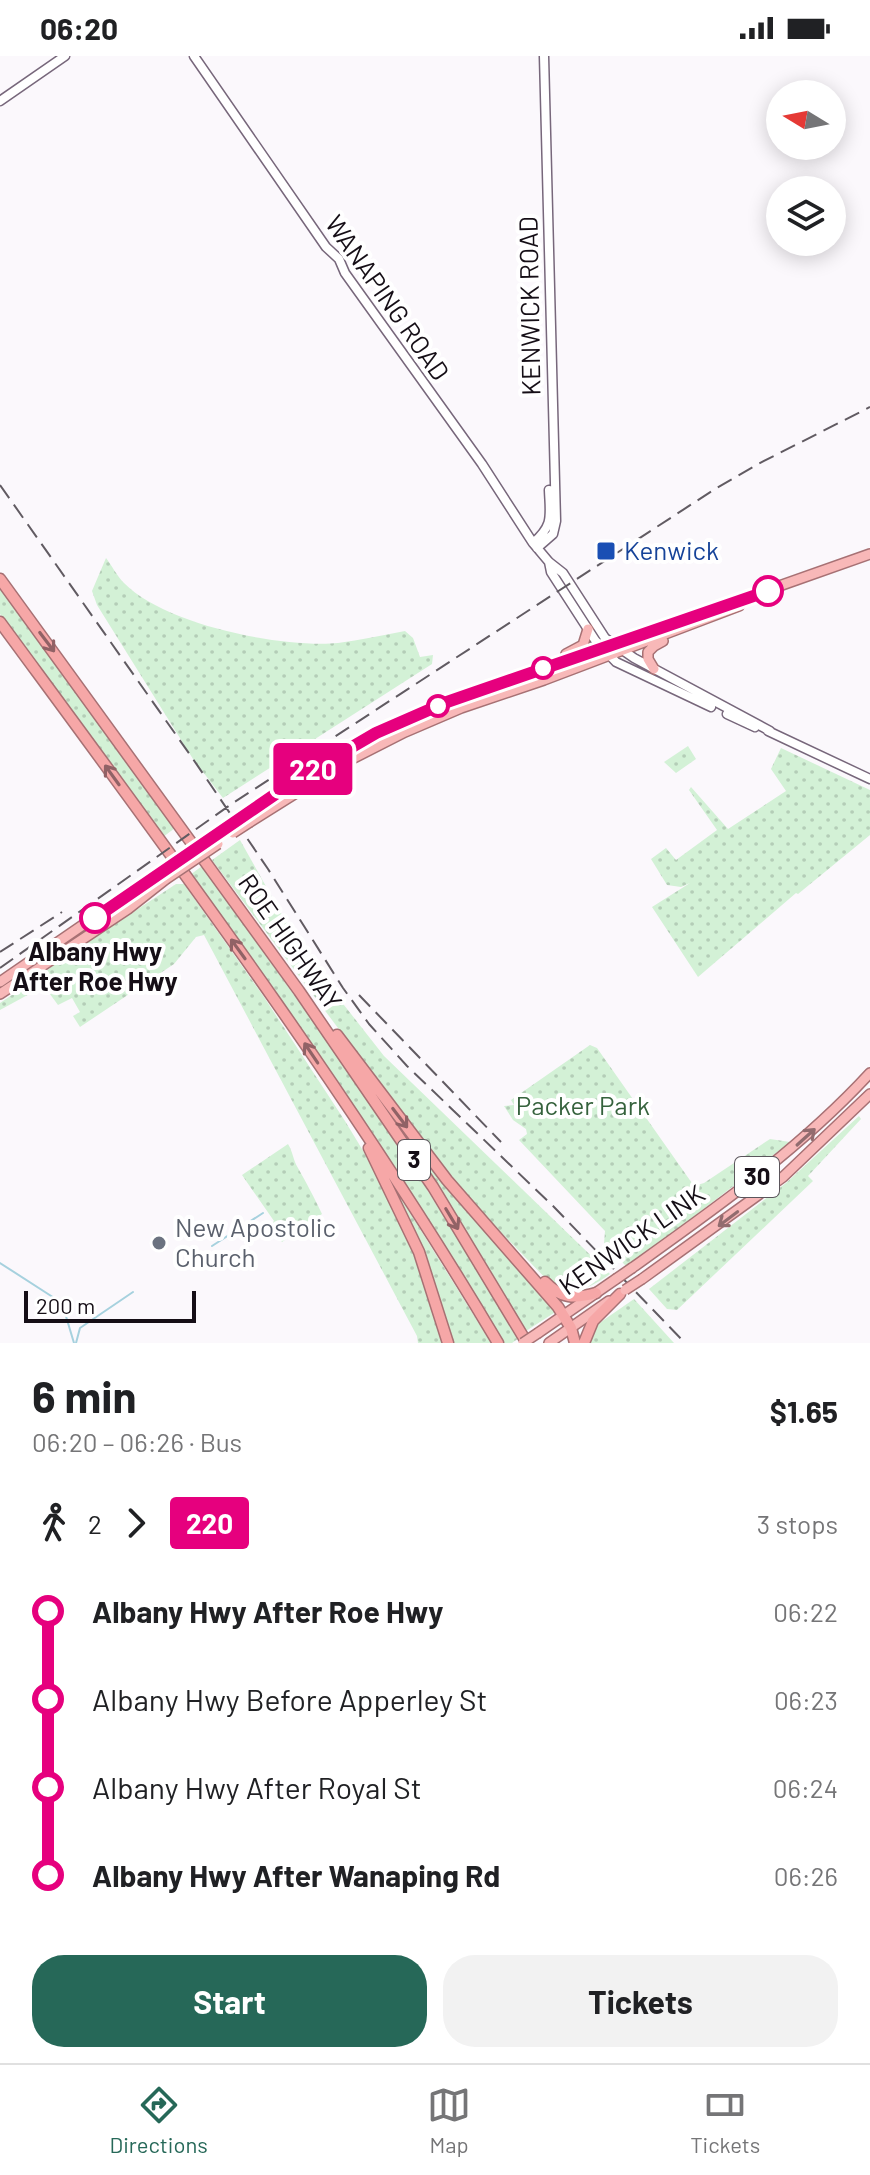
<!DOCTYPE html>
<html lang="en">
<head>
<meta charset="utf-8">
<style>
	:root { --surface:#fff; --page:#f2f2f2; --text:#202124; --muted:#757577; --line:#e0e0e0; --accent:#266858 }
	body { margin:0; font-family:Barlow,sans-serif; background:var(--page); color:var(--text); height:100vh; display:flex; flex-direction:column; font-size:30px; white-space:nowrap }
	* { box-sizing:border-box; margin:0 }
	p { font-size:26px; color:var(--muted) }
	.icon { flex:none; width:44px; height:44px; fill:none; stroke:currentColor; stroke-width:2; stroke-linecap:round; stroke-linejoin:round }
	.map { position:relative; height:1287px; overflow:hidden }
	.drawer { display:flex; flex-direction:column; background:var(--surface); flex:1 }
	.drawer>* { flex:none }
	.badge { padding:0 16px; border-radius:6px; font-size:28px; line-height:52px }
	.needle { width:52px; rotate:280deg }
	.controls { position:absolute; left:766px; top:24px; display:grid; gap:16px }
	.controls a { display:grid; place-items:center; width:80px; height:80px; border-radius:50%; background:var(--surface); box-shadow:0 4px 20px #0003; font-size:40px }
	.scale { position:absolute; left:24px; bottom:20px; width:172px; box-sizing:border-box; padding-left:8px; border:4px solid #150e16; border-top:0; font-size:22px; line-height:28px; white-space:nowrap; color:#150e16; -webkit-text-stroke:6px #fff; paint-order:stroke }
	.map>.badge { position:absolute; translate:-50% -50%; box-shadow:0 0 0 4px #fff }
	.legs { display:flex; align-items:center; gap:12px; height:88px; padding:0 32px; font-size:26px }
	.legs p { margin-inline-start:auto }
	.overview { display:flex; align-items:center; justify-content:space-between; height:136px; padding:0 32px }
	h1 { font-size:44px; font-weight:700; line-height:60px }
	.cta { display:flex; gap:16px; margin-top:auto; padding:16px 32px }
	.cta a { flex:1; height:92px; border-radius:32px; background:var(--accent); color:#fff; font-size:32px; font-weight:700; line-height:92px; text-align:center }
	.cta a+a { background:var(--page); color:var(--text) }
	ul { padding:0 32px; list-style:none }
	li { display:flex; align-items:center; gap:28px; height:88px; font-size:30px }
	li i { display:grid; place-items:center; width:12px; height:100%; margin:0 10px; background:currentColor }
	li i::after { content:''; width:20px; height:20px; margin:-10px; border:6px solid; border-radius:50%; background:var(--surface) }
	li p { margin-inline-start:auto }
	li:first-child i { background:linear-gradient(#0000 50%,currentColor 0) }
	li:last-child i { background:linear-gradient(currentColor 50%,#0000 0) }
	.status { display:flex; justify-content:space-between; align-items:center; height:56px; padding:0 40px; background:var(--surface); direction:ltr }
	.status svg { height:22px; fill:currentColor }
	.menu { display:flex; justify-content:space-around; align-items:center; height:112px; border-top:2px solid var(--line); background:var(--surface); font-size:22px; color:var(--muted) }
	.menu a { display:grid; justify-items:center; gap:4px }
	.menu .on { color:var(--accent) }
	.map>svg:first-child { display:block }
	.grass { fill:url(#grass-dots) }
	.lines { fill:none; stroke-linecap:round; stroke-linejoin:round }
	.stream { stroke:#a6d1de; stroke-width:2 }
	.secondary-casing { stroke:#77677b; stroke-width:11 }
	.trunk-casing { stroke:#a77174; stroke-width:12 }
	.motorway-casing { stroke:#a77174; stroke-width:13 }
	.secondary { stroke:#fff; stroke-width:8 }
	.trunk { stroke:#f8b8b8; stroke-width:9 }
	.motorway { stroke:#f6a7a7; stroke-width:10 }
	.rail { stroke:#615b62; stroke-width:2; stroke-dasharray:16 8; stroke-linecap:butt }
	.trunk-bridge-casing { stroke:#a77174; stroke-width:12; stroke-linecap:butt }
	.trunk-bridge { stroke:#f8b8b8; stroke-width:9 }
	.oneway { stroke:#916266 }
	.oneway2 { stroke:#926c6f }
	.line-1-casing { stroke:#fff; stroke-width:18 }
	.line-1 { stroke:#e6007e; stroke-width:12 }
	.transit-dot { fill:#1a4fb4; stroke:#fff; stroke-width:3 }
	.stop-1-dot { fill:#fff; stroke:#e6007e; stroke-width:4 }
	.worship-dot { fill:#6b7280; stroke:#fff; stroke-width:3 }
	.labels { text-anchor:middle; stroke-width:8; stroke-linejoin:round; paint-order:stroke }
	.shield { fill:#fff; stroke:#5b565c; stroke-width:2 }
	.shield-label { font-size:24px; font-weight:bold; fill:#150e16 }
	.street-label { font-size:26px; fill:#150e16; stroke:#fff }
	.transit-label { font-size:26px; fill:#164399; stroke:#fff; text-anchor:start }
	.stop-label { font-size:26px; font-weight:bold; fill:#150e16; stroke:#fff }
	.park-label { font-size:26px; fill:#35623c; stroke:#fff }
	.worship-label { font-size:26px; fill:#5b616d; stroke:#fff; text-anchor:start }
</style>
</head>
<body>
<div class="status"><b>06:20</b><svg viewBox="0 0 49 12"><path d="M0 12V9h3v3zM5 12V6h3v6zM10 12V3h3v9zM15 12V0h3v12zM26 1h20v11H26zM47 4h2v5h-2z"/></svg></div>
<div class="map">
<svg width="870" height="1287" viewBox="0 0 870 1287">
	<defs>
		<pattern id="grass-dots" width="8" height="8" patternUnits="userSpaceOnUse" patternTransform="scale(2)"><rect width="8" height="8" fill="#d3f1d6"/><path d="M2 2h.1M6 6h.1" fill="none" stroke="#b4cdb7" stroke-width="1.8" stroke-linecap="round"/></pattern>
	</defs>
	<rect width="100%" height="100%" fill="#fbf8fc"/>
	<path class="grass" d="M 106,502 C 112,510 117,520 124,527 C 165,569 281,592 338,587 C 360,584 383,579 405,575 L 413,582 L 420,601 L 433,599 L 432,608 L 223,742 L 193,703 L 97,549 L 92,535 Z
		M 0,532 L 175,772 L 163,781 L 0,558 Z
		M 688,690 L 696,703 L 676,717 L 664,706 Z
		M 781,692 L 870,734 L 870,779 L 798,838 L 796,837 L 698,921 L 652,851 L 690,827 L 681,831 L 667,829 L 651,803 L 666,792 L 676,804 L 717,774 L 689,734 L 691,731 L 728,773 L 786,735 L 771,713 Z
		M 240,784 L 304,898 L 384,1000 L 610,1218 C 591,1232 574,1239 553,1230 L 458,1132 L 212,804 Z
		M 202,810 L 351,1019 L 416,1116 L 519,1282 L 512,1287 L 501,1287 L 408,1133 L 340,1028 L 190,819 Z
		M 176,828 L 184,828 L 264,941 L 345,1065 L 382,1126 L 407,1179 L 443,1287 L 418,1287 L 417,1280 L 204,879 L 196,881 L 174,908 L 80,971 L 73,960 L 80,956 L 72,942 L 58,949 L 44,930 L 0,954 L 0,947 L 43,918 L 57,906 Z
		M 590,989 L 597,992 L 694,1130 L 704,1127 L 770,1083 L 790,1086 L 630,1210 L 625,1209 L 604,1188 L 605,1175 L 519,1084 L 527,1078 L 526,1073 L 513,1064 L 504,1050 L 514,1049 L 511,1044 Z
		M 389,1056 L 557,1255 L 526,1275 L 480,1197 Z
		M 859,1060 L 861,1063 L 808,1120 L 813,1125 L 677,1254 L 667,1253 L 649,1233 L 786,1127 Z
		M 288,1088 C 293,1096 293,1104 298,1112 C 306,1126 315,1143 322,1158 L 282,1186 L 270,1169 L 274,1165 L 242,1119 Z
		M 392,1128 L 491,1287 L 450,1287 L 390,1129 Z
		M 634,1243 L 674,1287 L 587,1287 L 598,1268 Z"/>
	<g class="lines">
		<path class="stream" d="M 212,1190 L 263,1157
			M 0,1207 L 62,1247 L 74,1287
			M 76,1287 L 80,1272 L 133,1236"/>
		<defs>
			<path id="secondary" d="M 194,0 L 326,191 L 339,203 L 345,217 L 482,408 L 533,487 L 549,506 L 563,517 L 605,582 L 634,602 L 770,675
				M 0,45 L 65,0
				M 533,487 C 554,469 550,460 549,434
				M 537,492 L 553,478 L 556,465 L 544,0
				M 549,506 L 551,516 L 595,584 L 616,606 L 711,651
				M 727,658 L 755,671
				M 768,675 L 870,723"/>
			<path id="trunk" d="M 566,598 L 583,589 L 588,573
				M 654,613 L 648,603 L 648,596 L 654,590 L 663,585
				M 245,759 L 337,698 L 419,657 L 870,498
				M 250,766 L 344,707 L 405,676 L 461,652 L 544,624 L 739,550
				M 0,926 L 160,816
				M 0,938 L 128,853 L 166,823
				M 632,1212 C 716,1152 800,1093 870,1017
				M 642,1223 L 783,1121 L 870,1038
				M 538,1277 L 616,1223
				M 549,1287 L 609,1245"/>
			<path id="motorway" d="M 0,523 L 299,935 L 433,1131 L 527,1287
				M 0,566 C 173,801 349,1036 498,1287
				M 337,979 L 447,1124 L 558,1251 L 571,1272 L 575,1287
				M 369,1092 L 419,1196 L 448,1287
				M 545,1226 C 561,1243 575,1243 596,1237
				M 584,1287 L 593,1265 L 620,1238"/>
		</defs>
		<use href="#secondary" class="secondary-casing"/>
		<use href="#trunk" class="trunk-casing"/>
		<use href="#motorway" class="motorway-casing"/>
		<use href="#secondary" class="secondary"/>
		<use href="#trunk" class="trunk"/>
		<use href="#motorway" class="motorway"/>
		<path class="rail" d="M 0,429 L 193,703 L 268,813 L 343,932 L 369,968 L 407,1010 L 554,1151 L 685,1287
			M 0,896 L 62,856
			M 0,912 L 233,747 L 715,433 L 758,408 L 870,351
			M 359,939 L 501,1086"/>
		<defs>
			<path id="trunk-bridge" d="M 229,769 L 245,759
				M 233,777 L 250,766
				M 160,816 L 213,780
				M 166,823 L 218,788
				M 616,1223 L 632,1212
				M 625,1234 L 642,1223
				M 523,1287 L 538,1277"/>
		</defs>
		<use href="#trunk-bridge" class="trunk-bridge-casing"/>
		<use href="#trunk-bridge" class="trunk-bridge"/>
	</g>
	<defs><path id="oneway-shaft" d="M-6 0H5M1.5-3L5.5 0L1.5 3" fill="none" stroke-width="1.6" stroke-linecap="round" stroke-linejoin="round" transform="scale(2)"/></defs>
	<g class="oneway">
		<use href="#oneway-shaft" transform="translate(47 586) rotate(53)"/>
		<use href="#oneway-shaft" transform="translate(112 719) rotate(-126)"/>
		<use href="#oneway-shaft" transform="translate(238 893) rotate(-126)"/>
		<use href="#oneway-shaft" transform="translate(311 997) rotate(-124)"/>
		<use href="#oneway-shaft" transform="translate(400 1062) rotate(53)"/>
		<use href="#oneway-shaft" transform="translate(452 1163) rotate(59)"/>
	</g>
	<g class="oneway2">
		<use href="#oneway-shaft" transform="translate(806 1081) rotate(-42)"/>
		<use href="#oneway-shaft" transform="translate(728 1163) rotate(143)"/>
	</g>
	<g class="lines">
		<defs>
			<path id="line-1" d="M 95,862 L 299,722 L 376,677 L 447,646 L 768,535"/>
		</defs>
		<use href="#line-1" class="line-1-casing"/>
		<use href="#line-1" class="line-1"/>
	</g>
	<rect class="transit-dot" x="596" y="485" width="20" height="20" rx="4"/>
	<g class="stop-1-dot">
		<circle cx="768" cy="535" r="14"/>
		<circle cx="543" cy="612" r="10"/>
		<circle cx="438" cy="650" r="10"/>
		<circle cx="95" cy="862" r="14"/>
	</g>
	<circle class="worship-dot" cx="159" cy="1187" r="8"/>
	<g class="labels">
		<g class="shield">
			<rect x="398" y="1084" width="32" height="40" rx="6"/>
			<rect x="735" y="1101" width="44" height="40" rx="6"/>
		</g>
		<g class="shield-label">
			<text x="414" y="1112">3</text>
			<text x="757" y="1129">30</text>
		</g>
		<g class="street-label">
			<text transform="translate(387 242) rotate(55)" y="9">WANAPING ROAD</text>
			<text transform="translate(530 250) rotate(-91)" y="9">KENWICK ROAD</text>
			<text transform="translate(290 886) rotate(55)" y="9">ROE HIGHWAY</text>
			<text transform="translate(632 1184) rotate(-35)" y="9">KENWICK LINK</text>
		</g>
		<g class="transit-label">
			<text x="624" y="504">Kenwick</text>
		</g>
		<g class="stop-label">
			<text x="95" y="905">Albany Hwy<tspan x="95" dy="30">After Roe Hwy</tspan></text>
		</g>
		<g class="park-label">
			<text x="583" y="1059">Packer Park</text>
		</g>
		<g class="worship-label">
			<text x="175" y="1181">New Apostolic<tspan x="175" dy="30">Church</tspan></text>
		</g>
	</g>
</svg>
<div class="controls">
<a><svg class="needle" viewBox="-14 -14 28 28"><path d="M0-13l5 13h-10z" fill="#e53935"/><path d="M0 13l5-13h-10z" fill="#757577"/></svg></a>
<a><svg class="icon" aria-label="layers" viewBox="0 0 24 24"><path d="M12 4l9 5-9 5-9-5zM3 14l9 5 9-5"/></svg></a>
</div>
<div class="scale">200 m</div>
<b class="badge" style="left:313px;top:713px;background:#e6007e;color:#fff">220</b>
</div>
<section class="drawer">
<div class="overview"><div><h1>6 min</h1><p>06:20 – 06:26 · Bus</p></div><b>$1.65</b></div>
<div class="legs"><svg class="icon" aria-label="walk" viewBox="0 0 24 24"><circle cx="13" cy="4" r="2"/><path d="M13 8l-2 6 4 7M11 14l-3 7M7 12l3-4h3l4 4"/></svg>2<svg class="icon" aria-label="forward" viewBox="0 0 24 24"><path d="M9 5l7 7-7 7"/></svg><b class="badge" style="background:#e6007e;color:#fff">220</b><p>3 stops</p></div>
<ul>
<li><i style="color:#e6007e"></i><b>Albany Hwy After Roe Hwy</b><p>06:22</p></li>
<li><i style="color:#e6007e"></i><span>Albany Hwy Before Apperley St</span><p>06:23</p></li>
<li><i style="color:#e6007e"></i><span>Albany Hwy After Royal St</span><p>06:24</p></li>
<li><i style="color:#e6007e"></i><b>Albany Hwy After Wanaping Rd</b><p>06:26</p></li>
</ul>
<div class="cta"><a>Start</a><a>Tickets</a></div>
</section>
<nav class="menu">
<a class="on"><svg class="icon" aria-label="directions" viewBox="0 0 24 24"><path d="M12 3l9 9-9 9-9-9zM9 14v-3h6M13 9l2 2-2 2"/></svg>Directions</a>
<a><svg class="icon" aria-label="map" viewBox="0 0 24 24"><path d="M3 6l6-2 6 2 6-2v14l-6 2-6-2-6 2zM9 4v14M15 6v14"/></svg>Map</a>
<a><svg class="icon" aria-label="tickets" viewBox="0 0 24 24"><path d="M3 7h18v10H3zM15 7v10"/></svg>Tickets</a>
</nav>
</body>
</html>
